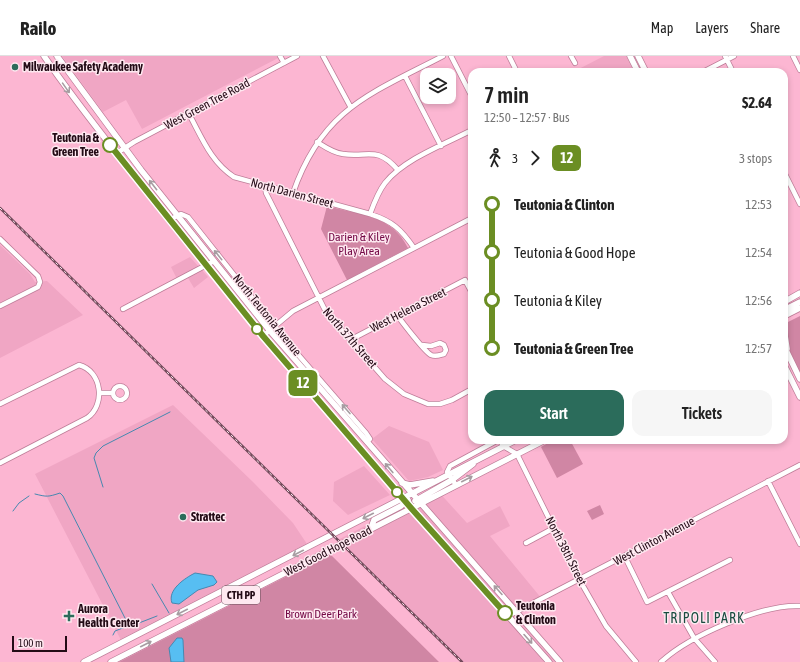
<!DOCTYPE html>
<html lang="en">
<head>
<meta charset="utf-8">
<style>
	:root { --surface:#fff; --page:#f6f6f6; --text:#222; --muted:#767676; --line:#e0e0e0; --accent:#2b6c5b }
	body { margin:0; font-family:"Asap Condensed",sans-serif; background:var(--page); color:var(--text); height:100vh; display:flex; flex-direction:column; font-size:15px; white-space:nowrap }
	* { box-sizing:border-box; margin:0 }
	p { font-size:13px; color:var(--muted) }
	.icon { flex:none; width:22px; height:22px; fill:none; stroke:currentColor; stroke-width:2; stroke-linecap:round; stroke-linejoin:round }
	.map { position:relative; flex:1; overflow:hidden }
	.sheet { position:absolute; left:468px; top:12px; width:320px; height:376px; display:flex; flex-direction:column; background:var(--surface); border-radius:12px; box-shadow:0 2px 6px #0003 }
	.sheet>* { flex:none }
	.badge { padding:0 8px; border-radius:6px; font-size:14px; line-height:26px }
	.tools { position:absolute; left:420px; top:12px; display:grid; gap:8px }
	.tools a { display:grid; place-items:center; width:36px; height:36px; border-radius:8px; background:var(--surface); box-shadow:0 2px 6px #0003; font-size:20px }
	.scale { position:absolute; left:12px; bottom:10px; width:55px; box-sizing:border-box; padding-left:4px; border:2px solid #230b16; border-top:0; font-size:11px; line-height:14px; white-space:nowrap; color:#230b16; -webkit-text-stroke:3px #fee8f0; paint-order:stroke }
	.map>.badge { position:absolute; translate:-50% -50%; box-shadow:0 0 0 2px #fff }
	.legs { display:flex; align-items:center; gap:6px; height:44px; padding:0 16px; font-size:13px }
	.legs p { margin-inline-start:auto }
	.overview { display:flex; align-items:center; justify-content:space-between; height:68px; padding:0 16px }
	h1 { font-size:22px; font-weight:600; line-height:30px }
	.primary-button { display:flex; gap:8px; margin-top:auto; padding:8px 16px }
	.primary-button a { flex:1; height:46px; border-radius:12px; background:var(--accent); color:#fff; font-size:16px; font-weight:600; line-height:46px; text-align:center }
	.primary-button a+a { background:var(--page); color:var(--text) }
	ul { padding:0 16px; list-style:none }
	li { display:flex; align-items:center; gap:14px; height:48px; font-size:15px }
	li i { display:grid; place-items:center; width:6px; height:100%; margin:0 5px; background:currentColor }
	li i::after { content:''; width:10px; height:10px; margin:-5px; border:3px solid; border-radius:50%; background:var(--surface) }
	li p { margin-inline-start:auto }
	li:first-child i { background:linear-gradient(#0000 50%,currentColor 0) }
	li:last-child i { background:linear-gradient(currentColor 50%,#0000 0) }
	header { display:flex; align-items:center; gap:24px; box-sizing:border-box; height:56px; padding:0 20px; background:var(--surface); border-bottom:1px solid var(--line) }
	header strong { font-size:19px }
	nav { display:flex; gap:22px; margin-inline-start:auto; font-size:14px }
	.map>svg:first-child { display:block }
	.built { fill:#f0a6c4 }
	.green { fill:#d086a4 }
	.water { fill:#57bef2; stroke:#4788b0 }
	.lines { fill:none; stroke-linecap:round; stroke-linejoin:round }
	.stream { stroke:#4788b0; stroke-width:1 }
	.minor-casing { stroke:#be7d98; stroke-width:6 }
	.major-casing { stroke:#be7d98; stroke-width:7 }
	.minor { stroke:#fff; stroke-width:4.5 }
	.major { stroke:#fff; stroke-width:5.5 }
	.rail-casing { stroke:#72495a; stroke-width:2.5 }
	.rail { stroke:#fee8f0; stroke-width:1; stroke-dasharray:3; stroke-linecap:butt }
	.oneway { stroke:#a79da2 }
	.line-1-casing { stroke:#fff; stroke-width:9 }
	.line-1 { stroke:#6b8e23; stroke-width:6 }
	.poi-dot { fill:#2b6c5b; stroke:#fee8f0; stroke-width:1.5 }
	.stop-1-dot { fill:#fff; stroke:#6b8e23; stroke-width:2 }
	.labels { text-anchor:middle; stroke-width:3; stroke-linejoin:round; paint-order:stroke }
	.shield { fill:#fee8f0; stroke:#654d57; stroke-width:1 }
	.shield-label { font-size:11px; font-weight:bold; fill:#230b16 }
	.poi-label { font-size:12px; font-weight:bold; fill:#230b16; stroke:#fee8f0; text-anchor:start }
	.street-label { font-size:12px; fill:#230b16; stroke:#fee8f0 }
	.stop-label { font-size:12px; font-weight:bold; fill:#230b16; stroke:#fee8f0; text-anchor:end }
	.park-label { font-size:12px; fill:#730845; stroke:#fee8f0 }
	.quarter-label { font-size:14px; letter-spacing:1px; fill:#184d40; stroke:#fee8f0 }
</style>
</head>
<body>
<header>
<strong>Railo</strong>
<nav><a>Map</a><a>Layers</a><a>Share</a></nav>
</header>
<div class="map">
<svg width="800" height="606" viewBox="0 0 800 606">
	<rect width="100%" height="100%" fill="#fcb6d2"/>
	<path class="built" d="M 62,0 L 282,0 L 142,73 L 126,44 L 103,56 Z
		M 604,0 L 626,0 L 634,16 L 573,16 Z
		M 0,189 L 30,218 L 35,226 L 47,225 L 83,259 L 0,302 Z
		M 190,201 L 208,221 L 194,232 L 188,222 L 179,227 L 171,211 Z
		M 173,349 L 252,425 L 293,467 L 309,491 L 122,586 L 35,418 Z
		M 389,370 L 429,386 L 443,414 L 428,421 L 409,425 L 372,383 Z
		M 364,410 L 390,439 L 348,459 L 333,445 L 334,426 Z
		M 436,433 L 467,467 L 500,450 L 510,470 L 490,480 L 542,543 L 513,558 L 555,606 L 462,606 L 338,484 Z"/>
	<path class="green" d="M 327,150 C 360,159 392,159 408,192 L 347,224 L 321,173 Z
		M 800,260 L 800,319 L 784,287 L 784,268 Z
		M 553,384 L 570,384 L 583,408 L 557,422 L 541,391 Z
		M 600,449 L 604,458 L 592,464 L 587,455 Z
		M 330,498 L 439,606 L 119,606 Z"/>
	<path class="water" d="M 195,517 L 213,520 L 217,526 L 214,529 L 198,534 L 179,548 L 172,547 C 167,534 185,522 195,517 Z
		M 177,582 L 182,582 L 183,584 L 184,606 L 171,606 L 169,592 Z"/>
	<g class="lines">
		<path class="stream" d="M 103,431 L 94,402 L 96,397 L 103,390 L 170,356
			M 35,438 C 47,441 48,441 60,437 L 63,440 L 127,566 L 128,570 L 115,575 L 113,579
			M 13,455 L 19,447 L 29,440
			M 152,528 L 169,557
			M 139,567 L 157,560"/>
		<defs>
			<path id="minor" d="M 280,0 L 284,7
				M 323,0 L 350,50
				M 451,0 L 472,41
				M 509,0 L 517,16
				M 571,0 L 575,7
				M 725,0 L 733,16
				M 793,0 L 800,14
				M 703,16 L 734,0
				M 405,20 L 441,90
				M 189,58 C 202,82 211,106 234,121 L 370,158 C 392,165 401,173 414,192
				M 317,86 C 325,91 333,97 343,98 C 368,102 376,89 398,114
				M 117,97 L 134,86 L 297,0
				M 784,116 L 800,148
				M 265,130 L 266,137 L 326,256 L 385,323 L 404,338 L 428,348 L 440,348 L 452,344 L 472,333
				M 293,137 C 322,53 370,38 443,0
				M 370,158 C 374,147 378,136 385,127 C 404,103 445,88 472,74
				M 169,164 L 181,158 L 188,161 L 288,287 L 366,377 L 370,383 L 367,386
				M 0,183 L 38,220 L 40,226 L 38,231 L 0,250
				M 123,253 L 214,205
				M 397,259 C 402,266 425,296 431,299 C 436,301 440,299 444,298 L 446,294 L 444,289 L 440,287 L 431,290 L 422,289
				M 263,280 L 293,255 L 472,162
				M 350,284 L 465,224 L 472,237
				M113 337a7 7 0 1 1 14 0a7 7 0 1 1-14 0Z
				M 100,337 L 113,337
				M 0,348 L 79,309 C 102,315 106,349 87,362 L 0,407
				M 500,384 L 503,390 L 517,398 L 579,523 L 606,570 L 636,606
				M 768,425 L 800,488
				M 456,429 L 447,416 L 450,410 L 498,384
				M 526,487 L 554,472
				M 625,501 L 647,546 L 730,504
				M 668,536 L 694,582 L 715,606
				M 508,560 L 800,409
				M 661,606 C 689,580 762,548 800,550"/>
			<path id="major" d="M 44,0 C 76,47 112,91 147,136 C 274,298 412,452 549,606
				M 57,0 L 141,114 L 270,275 L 560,606
				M 630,0 L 638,16
				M 638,0 L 646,16
				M 784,246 L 800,237
				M 784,254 L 800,246
				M 784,260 L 800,252
				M 784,272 L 787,293
				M 784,290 L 800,323
				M 784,309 L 800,341
				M 402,427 L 410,429 L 433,425
				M 415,445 L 452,424 L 473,408
				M 371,472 L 374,464 L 401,450 L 408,444
				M 84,606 L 516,384
				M 111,606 L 545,384"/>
		</defs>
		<use href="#minor" class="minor-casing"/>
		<use href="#major" class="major-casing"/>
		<use href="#minor" class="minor"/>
		<use href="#major" class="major"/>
		<defs>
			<path id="rail" d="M 0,152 L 462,606"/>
		</defs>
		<use href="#rail" class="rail-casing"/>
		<use href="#rail" class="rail"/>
	</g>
	<defs><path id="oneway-shaft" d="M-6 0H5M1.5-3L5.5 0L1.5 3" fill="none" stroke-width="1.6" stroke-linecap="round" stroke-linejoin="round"/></defs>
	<g class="oneway">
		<use href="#oneway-shaft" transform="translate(66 32) rotate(55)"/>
		<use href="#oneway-shaft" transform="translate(153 129) rotate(-128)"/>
		<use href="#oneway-shaft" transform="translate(218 199) rotate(-129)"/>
		<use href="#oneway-shaft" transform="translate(346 353) rotate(-131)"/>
		<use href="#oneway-shaft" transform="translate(389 412) rotate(-130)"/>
		<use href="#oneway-shaft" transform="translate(467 423) rotate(-27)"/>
		<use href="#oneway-shaft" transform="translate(368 460) rotate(153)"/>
		<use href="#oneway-shaft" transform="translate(298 497) rotate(153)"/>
		<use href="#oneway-shaft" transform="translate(498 534) rotate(-132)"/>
		<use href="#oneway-shaft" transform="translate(182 556) rotate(153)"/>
		<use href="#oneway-shaft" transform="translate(528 583) rotate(48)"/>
		<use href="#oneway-shaft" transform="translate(146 588) rotate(-27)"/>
	</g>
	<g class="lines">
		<defs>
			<path id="line-1" d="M 110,89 L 263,280 L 411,452 L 505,557"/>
		</defs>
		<use href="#line-1" class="line-1-casing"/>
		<use href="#line-1" class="line-1"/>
	</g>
	<g class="poi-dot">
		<circle cx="15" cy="11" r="4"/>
		<circle cx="183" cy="461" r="4"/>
		<path d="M67 554h4v4h4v4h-4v4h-4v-4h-4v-4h4z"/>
	</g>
	<g class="stop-1-dot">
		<circle cx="110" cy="89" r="7"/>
		<circle cx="257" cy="273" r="5"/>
		<circle cx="397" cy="436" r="5"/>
		<circle cx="505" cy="557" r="7"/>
	</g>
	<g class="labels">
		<rect class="shield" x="222" y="530" width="38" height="18" rx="3"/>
		<g class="shield-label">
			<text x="241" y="543">CTH PP</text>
		</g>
		<g class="poi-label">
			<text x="23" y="15">Milwaukee Safety Academy</text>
			<text x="191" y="465">Strattec</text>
			<text x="78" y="557">Aurora<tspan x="78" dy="14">Health Center</tspan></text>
		</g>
		<g class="street-label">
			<text transform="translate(207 48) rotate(-28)" y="4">West Green Tree Road</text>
			<text transform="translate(292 137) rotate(15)" y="4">North Darien Street</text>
			<text transform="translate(408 254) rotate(-27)" y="4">West Helena Street</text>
			<text transform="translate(267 259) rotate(51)" y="4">North Teutonia Avenue</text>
			<text transform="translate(350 282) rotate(49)" y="4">North 37th Street</text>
			<text transform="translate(654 485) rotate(-28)" y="4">West Clinton Avenue</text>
			<text transform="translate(328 495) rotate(-27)" y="4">West Good Hope Road</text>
			<text transform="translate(566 495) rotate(63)" y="4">North 38th Street</text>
		</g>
		<g class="stop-label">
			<text x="99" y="86">Teutonia &amp;<tspan x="99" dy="14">Green Tree</tspan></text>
			<text x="516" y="554" text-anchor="start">Teutonia<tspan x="516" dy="14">&amp; Clinton</tspan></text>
		</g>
		<g class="park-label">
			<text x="359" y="185">Darien &amp; Kiley<tspan x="359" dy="14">Play Area</tspan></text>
			<text x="321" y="562">Brown Deer Park</text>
		</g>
		<g class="quarter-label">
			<text x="704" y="567">TRIPOLI PARK</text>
		</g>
	</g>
</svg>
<div class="tools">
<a><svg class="icon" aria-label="layers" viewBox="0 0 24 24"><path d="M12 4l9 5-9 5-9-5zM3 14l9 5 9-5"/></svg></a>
</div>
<div class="scale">100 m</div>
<b class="badge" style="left:303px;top:327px;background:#6b8e23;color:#fff">12</b>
<section class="sheet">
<div class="overview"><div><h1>7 min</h1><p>12:50 – 12:57 · Bus</p></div><b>$2.64</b></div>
<div class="legs"><svg class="icon" aria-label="walk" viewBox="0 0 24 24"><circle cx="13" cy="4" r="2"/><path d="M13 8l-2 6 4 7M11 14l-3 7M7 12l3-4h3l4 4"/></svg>3<svg class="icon" aria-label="forward" viewBox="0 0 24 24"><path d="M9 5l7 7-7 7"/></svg><b class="badge" style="background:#6b8e23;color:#fff">12</b><p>3 stops</p></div>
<ul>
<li><i style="color:#6b8e23"></i><b>Teutonia &amp; Clinton</b><p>12:53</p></li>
<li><i style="color:#6b8e23"></i><span>Teutonia &amp; Good Hope</span><p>12:54</p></li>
<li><i style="color:#6b8e23"></i><span>Teutonia &amp; Kiley</span><p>12:56</p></li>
<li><i style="color:#6b8e23"></i><b>Teutonia &amp; Green Tree</b><p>12:57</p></li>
</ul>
<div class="primary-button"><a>Start</a><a>Tickets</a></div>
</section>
</div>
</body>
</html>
